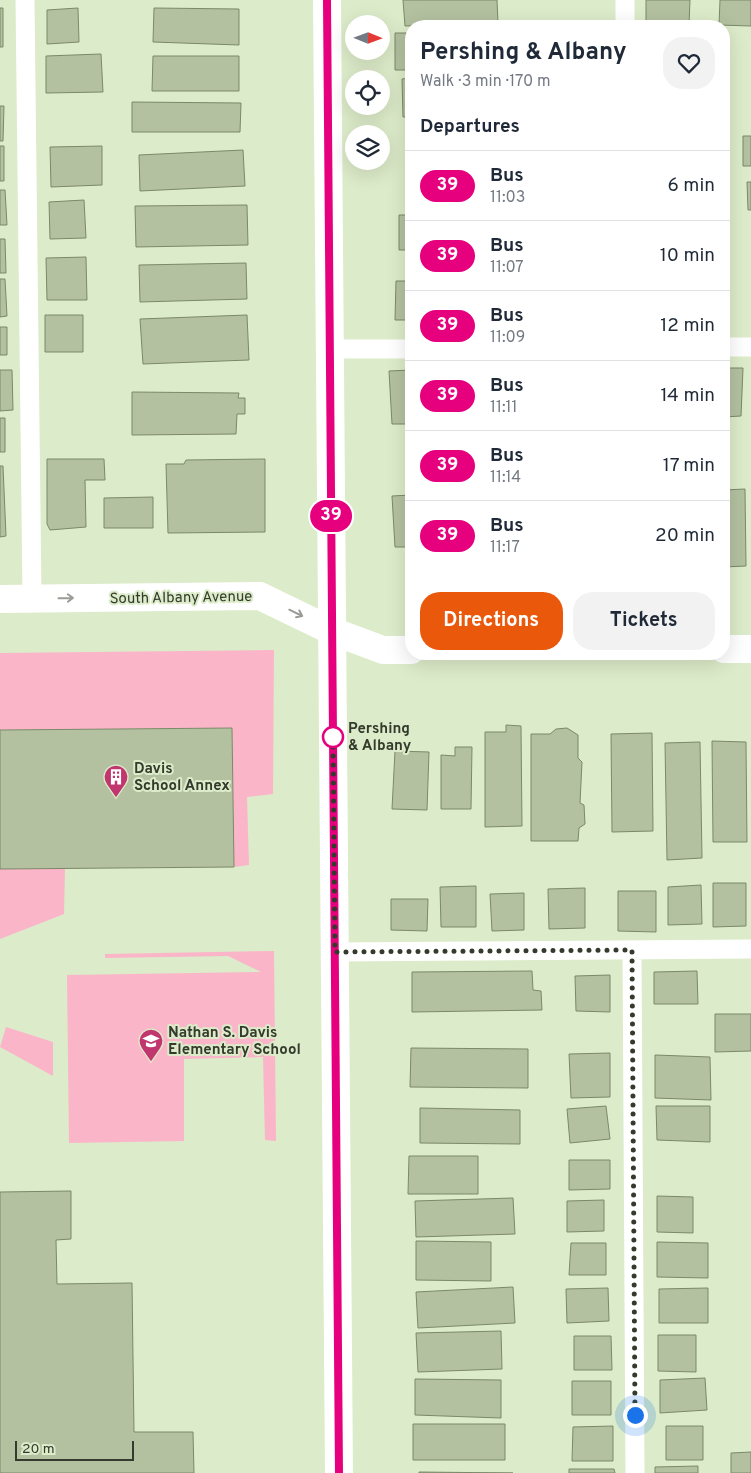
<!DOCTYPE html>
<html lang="en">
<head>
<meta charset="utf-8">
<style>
	:root { --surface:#fff; --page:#f2f2f3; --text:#1f2937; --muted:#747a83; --line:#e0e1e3; --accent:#ea580c }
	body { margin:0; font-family:Overpass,sans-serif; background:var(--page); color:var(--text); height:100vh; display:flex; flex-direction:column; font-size:19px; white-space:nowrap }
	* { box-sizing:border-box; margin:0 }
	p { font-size:16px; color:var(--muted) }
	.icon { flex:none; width:28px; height:28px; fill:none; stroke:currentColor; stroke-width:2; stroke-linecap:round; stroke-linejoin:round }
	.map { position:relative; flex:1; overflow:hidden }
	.details { position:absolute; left:405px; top:20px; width:325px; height:640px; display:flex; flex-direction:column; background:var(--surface); border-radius:20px; box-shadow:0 5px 20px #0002 }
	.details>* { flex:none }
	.badge { padding:0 10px; border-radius:16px; font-size:18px; line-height:32px }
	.needle { width:32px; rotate:91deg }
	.tools { position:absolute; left:345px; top:15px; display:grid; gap:10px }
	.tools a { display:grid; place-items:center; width:45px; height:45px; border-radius:50%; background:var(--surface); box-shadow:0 5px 20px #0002; font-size:25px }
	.scale { position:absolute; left:15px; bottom:12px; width:119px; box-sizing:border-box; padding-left:5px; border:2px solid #343a2c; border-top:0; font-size:14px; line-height:18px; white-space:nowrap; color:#343a2c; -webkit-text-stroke:4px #dcebc9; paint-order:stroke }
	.you { position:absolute; width:25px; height:25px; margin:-12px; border:4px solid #fff; border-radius:50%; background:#1a73e8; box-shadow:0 0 0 8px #1a73e833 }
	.map>.badge { position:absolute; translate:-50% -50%; box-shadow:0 0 0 2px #fff }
	h2 { padding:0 15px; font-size:19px; line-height:45px }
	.round { display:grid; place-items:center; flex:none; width:52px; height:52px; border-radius:20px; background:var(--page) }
	.headline { display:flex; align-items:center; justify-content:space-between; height:85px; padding:0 15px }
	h1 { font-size:24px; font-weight:700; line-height:38px }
	.button { display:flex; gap:10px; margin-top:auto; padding:10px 15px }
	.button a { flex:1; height:58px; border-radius:20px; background:var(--accent); color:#fff; font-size:20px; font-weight:700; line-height:58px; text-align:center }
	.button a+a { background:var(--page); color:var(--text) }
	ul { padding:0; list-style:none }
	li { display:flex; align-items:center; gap:15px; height:70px; padding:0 15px; border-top:1px solid var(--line) }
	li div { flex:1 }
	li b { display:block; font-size:19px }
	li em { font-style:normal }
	li .badge { min-width:55px; font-weight:700; text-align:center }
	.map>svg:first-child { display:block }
	.green { fill:#fbb5c9 }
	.building { fill:#b3c1a0; stroke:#7b8969 }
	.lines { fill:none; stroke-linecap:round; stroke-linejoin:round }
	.lane { stroke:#fff; stroke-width:19 }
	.street { stroke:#fff; stroke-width:28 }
	.secondary { stroke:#fff; stroke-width:28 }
	.oneway { stroke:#9a9c96 }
	.line-casing { stroke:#fff; stroke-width:11 }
	.line { stroke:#e6007e; stroke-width:8 }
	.walk { stroke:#343a2c; stroke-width:5; stroke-dasharray:0 9 }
	.stop-dot { fill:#fff; stroke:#e6007e; stroke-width:2.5 }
	.labels { text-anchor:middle; stroke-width:4; stroke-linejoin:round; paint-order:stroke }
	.street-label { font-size:15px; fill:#343a2c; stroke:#dcebc9 }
	.stop-label { font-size:15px; font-weight:bold; fill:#343a2c; stroke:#dcebc9; text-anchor:start }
	.poi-label { font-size:15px; font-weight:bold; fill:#343a2c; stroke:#dcebc9; text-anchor:start }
</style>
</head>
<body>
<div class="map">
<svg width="751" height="1473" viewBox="0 0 751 1473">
	<rect width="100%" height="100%" fill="#dcebc9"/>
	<path class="green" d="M 274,650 L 273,794 L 247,797 L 249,865 L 234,867 L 232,728 L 0,730 L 0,653 Z
		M 0,869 L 65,869 L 64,914 L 0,939 Z
		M 274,951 L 276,1141 L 265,1140 L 263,1057 L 184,1059 L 184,1141 L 69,1143 L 67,975 L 261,972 L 228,956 L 105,958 L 105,954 Z
		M 6,1027 L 53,1042 L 53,1076 L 0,1047 Z"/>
	<path class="building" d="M 403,0 L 497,0 L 498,23 L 405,26 Z
		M 646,0 L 690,0 L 689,25 L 646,24 Z
		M 720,0 L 751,0 L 751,26 L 719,25 Z
		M 0,8 L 3,8 L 3,47 L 0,47 Z
		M 78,8 L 79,42 L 47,44 L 47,10 Z
		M 154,8 L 239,9 L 239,45 L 153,42 Z
		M 395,33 L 411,33 L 411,70 L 395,70 Z
		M 101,54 L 103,92 L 46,93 L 46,56 Z
		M 153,56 L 239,56 L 239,91 L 152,91 Z
		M 411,78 L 411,117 L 403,117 L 402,79 Z
		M 132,102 L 241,103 L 240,132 L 132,132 Z
		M 0,106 L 4,106 L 3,141 L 0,141 Z
		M 743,136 L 751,136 L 751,166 L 743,166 Z
		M 0,146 L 4,146 L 4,181 L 0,181 Z
		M 102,146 L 102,185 L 51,187 L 50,147 Z
		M 243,150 L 245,186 L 140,191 L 139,155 Z
		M 747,182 L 751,182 L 751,210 L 748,210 Z
		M 0,190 L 5,190 L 7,225 L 0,225 Z
		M 84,200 L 86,238 L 50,239 L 49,202 Z
		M 247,205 L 248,245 L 136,247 L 135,206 Z
		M 399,215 L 411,215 L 411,250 L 399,250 Z
		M 0,239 L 5,239 L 6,273 L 0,273 Z
		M 86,257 L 87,300 L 47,300 L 46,258 Z
		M 246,263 L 247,299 L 140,302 L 139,265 Z
		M 0,279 L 5,279 L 7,316 L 0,317 Z
		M 396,281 L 411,281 L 411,320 L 395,320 Z
		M 45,315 L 83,315 L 83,352 L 45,352 Z
		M 247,315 L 249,360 L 143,364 L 140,319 Z
		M 0,327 L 7,327 L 7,355 L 0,355 Z
		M 724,368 L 743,368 L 741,416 L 724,417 Z
		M 0,370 L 12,370 L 13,410 L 0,411 Z
		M 411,370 L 411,424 L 392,424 L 389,371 Z
		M 132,392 L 239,393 L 238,398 L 245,398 L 245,414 L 237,414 L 236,434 L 132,435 Z
		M 0,418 L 5,418 L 5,452 L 0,452 Z
		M 47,459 L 104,459 L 105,480 L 85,480 L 86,527 L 50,530 L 47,524 Z
		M 265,459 L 265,532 L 168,533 L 166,464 L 184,464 L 186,460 Z
		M 0,466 L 3,466 L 6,536 L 0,537 Z
		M 745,489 L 746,566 L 724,567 L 724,490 Z
		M 411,495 L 411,547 L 395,547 L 392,496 Z
		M 153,497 L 153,528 L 104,528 L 104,498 Z
		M 506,725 L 521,726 L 522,826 L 485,827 L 485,732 L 506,732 Z
		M 232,728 L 234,867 L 0,869 L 0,730 Z
		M 567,728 L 578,735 L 578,758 L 582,762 L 580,803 L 584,805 L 585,824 L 579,828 L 578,841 L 531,841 L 531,734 L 550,734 L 556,729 Z
		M 652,733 L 653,831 L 612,832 L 611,734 Z
		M 712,741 L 746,742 L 747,842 L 713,842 Z
		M 700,742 L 702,858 L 667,860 L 665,743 Z
		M 455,747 L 472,747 L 471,809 L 441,809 L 441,755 L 455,756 Z
		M 395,751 L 429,752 L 427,810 L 392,809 Z
		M 713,883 L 746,883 L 746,926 L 713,927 Z
		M 701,885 L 702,924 L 668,925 L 668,887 Z
		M 476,886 L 476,927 L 441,927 L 440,887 Z
		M 585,888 L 585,928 L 549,929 L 548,889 Z
		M 618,891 L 656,891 L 656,932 L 618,931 Z
		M 524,893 L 524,930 L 492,931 L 490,894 Z
		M 391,899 L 428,899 L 427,931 L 391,930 Z
		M 532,971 L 533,990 L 541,991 L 542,1010 L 412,1012 L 412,972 Z
		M 697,971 L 698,1004 L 654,1004 L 654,972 Z
		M 610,975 L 610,1012 L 576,1011 L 575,976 Z
		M 715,1014 L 751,1014 L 751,1051 L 715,1052 Z
		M 411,1048 L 528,1049 L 528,1088 L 410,1087 Z
		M 610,1053 L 610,1097 L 571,1098 L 569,1054 Z
		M 655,1055 L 710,1057 L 711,1100 L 655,1098 Z
		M 606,1106 L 610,1139 L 570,1143 L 567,1109 Z
		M 656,1106 L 710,1106 L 710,1142 L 657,1140 Z
		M 420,1108 L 520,1110 L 520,1144 L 420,1143 Z
		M 409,1156 L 478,1156 L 478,1194 L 408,1194 Z
		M 569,1160 L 610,1160 L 610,1189 L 569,1190 Z
		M 71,1191 L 71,1239 L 56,1240 L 57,1284 L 132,1283 L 134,1432 L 193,1432 L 194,1473 L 0,1473 L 0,1192 Z
		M 657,1196 L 693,1197 L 693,1233 L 657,1232 Z
		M 513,1198 L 515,1234 L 416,1237 L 415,1201 Z
		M 604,1200 L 604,1231 L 567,1232 L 567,1201 Z
		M 416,1241 L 491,1242 L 491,1281 L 416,1280 Z
		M 657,1242 L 708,1243 L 708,1278 L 657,1277 Z
		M 571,1243 L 606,1243 L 606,1275 L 569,1275 Z
		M 513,1287 L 515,1323 L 418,1328 L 416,1292 Z
		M 608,1288 L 609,1321 L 567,1323 L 566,1289 Z
		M 708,1288 L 708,1323 L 659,1323 L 659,1289 Z
		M 501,1331 L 502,1369 L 418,1372 L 416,1333 Z
		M 658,1335 L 696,1335 L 696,1372 L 658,1371 Z
		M 574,1336 L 611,1336 L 612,1370 L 574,1370 Z
		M 705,1378 L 707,1410 L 660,1413 L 660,1380 Z
		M 415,1379 L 501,1380 L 501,1418 L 415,1415 Z
		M 572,1381 L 611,1381 L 611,1415 L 572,1415 Z
		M 413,1424 L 505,1424 L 505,1460 L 413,1460 Z
		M 613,1426 L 613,1461 L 572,1461 L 573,1427 Z
		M 666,1426 L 703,1426 L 703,1460 L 666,1460 Z
		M 751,1452 L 751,1473 L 731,1473 L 731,1453 Z
		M 698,1466 L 698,1473 L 655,1473 L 655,1467 Z
		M 569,1469 L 614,1469 L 615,1473 L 569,1473 Z
		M 419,1472 L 513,1473 L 419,1473 Z"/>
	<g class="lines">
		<path class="lane" d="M 25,0 L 32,598
			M 625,0 L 625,26
			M 724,347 L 751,347
			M 330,349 L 411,349
			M 632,950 L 635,1473
			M 335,952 L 751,949"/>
		<path class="street" d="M 0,599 L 260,596 L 332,631 L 383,650 L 411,650
			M 724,649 L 751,649"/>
		<path class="secondary" d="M 327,0 L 339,1473"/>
	</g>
	<defs><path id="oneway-shaft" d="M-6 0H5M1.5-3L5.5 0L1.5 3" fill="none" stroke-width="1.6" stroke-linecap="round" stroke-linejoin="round" transform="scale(1.25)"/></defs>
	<g class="oneway">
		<use href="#oneway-shaft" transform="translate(66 598) rotate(-1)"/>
		<use href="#oneway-shaft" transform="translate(296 613) rotate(26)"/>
	</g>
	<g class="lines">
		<defs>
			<path id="line" d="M 327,0 L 339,1473"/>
		</defs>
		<use href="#line" class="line-casing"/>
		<use href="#line" class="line"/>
		<path class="walk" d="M 333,737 L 333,733 L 335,952 L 632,950 L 635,1415"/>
	</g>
	<defs>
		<symbol id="building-pin" viewBox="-11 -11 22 30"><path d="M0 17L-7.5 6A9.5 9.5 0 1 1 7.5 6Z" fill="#c1366e" stroke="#dcebc9"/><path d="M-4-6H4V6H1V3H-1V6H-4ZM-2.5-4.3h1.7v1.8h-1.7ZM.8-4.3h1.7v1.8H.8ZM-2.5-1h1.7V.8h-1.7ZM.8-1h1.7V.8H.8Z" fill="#fff"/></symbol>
		<symbol id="school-pin" viewBox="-11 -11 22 30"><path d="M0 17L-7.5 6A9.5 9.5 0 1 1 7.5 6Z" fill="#c1366e" stroke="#dcebc9"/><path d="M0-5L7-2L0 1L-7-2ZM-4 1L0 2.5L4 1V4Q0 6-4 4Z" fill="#fff"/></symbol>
	</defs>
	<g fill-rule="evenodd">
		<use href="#building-pin" x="102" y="763" width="28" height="38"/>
		<use href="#school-pin" x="137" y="1027" width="28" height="38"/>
	</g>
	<circle class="stop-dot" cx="333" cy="737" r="10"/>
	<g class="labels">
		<g class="street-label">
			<text transform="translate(181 597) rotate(-1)" y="5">South Albany Avenue</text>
		</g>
		<g class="stop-label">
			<text x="348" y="733">Pershing<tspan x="348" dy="17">&amp; Albany</tspan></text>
		</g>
		<g class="poi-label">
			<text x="134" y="773">Davis<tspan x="134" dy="17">School Annex</tspan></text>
			<text x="168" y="1037">Nathan S. Davis<tspan x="168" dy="17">Elementary School</tspan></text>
		</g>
	</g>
</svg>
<div class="tools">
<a><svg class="needle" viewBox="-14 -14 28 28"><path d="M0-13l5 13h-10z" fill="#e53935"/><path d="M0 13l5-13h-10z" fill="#747a83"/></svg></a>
<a><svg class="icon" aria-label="locate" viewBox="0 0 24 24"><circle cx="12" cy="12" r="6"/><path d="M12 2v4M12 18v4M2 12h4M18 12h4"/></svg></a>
<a><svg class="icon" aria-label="layers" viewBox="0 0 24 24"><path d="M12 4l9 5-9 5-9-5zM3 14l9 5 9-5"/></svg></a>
</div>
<div class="scale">20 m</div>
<div class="you" style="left:635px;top:1415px"></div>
<b class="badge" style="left:331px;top:516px;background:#e6007e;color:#fff">39</b>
<section class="details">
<div class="headline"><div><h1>Pershing &amp; Albany</h1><p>Walk · 3 min · 170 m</p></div><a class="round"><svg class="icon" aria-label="heart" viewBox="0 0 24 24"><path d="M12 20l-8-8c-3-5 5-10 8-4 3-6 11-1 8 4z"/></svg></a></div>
<h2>Departures</h2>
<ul>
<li><span class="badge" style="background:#e6007e;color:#fff">39</span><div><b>Bus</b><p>11:03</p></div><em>6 min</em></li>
<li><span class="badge" style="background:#e6007e;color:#fff">39</span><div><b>Bus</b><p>11:07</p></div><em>10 min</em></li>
<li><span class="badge" style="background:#e6007e;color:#fff">39</span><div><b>Bus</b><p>11:09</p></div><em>12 min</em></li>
<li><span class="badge" style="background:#e6007e;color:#fff">39</span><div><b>Bus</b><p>11:11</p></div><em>14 min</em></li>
<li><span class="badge" style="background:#e6007e;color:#fff">39</span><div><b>Bus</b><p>11:14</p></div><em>17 min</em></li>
<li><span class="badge" style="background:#e6007e;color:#fff">39</span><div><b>Bus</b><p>11:17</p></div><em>20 min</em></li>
</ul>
<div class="button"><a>Directions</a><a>Tickets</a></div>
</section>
</div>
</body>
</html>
